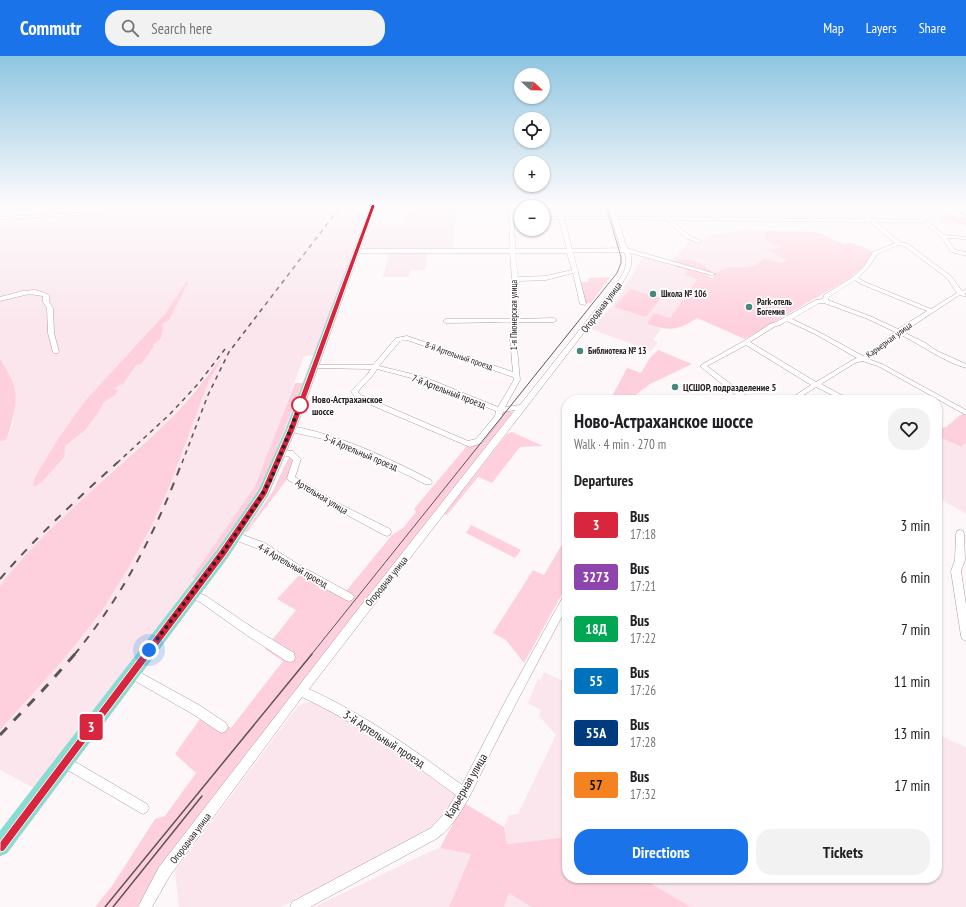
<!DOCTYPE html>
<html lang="en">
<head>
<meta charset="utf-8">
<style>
	:root { --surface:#fff; --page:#f2f2f2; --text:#202124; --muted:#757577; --accent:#1a73e8 }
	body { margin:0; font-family:"PT Sans Narrow",sans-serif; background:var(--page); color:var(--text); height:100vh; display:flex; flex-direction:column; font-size:15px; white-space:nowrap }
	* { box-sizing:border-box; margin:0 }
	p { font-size:13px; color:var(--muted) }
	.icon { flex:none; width:22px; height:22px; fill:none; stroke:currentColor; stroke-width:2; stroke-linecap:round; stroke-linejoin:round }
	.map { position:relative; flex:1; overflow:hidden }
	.panel { position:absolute; left:562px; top:339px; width:380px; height:488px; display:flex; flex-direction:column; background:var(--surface); border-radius:16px; box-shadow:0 1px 3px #0004 }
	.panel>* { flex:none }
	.badge { padding:0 8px; border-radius:3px; font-size:14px; line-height:26px }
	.needle { width:26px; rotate:112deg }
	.controls { position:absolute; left:514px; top:12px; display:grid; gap:8px }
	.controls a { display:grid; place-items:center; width:36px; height:36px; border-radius:50%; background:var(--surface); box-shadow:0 1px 3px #0004; font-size:20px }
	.you { position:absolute; width:20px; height:20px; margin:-10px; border:3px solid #fff; border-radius:50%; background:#1a73e8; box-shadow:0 0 0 6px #1a73e833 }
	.map>.badge { position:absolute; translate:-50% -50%; box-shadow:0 0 0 2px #fff }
	h2 { padding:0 12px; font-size:15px; line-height:36px }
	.round { display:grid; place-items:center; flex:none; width:42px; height:42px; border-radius:16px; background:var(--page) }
	.head { display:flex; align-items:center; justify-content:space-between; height:68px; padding:0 12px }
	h1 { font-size:19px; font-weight:800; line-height:30px }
	.action { display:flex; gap:8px; margin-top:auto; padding:8px 12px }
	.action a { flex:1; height:46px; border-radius:16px; background:var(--accent); color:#fff; font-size:16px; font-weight:800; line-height:46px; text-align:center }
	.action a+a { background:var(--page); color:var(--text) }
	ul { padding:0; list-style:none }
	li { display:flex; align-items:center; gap:12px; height:52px; padding:0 12px }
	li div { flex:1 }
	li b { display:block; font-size:15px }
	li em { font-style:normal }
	li .badge { min-width:44px; font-weight:700; text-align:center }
	header { display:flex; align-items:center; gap:24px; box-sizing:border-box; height:56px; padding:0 20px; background:var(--accent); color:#fff }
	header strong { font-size:19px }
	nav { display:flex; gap:22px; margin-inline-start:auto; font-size:14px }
	.search { width:280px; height:36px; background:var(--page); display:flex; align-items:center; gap:10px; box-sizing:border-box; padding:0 14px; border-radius:16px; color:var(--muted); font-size:15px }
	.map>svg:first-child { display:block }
	.built { fill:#fae6ec }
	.green { fill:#fed0dd }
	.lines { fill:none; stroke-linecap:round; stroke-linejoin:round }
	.minor-casing { stroke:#b199a0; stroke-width:1 }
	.tertiary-casing { stroke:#b199a0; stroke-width:1 }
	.primary-casing { stroke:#d4d2d3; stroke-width:1 }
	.minor { fill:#fff; fill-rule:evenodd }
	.tertiary { fill:#fff; fill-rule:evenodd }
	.primary { fill:#86ddd1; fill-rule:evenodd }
	.tram-far1 { stroke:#5c5457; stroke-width:1 }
	.tram { stroke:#5c5457; stroke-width:1.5 }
	.rail-far2 { stroke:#5c5457; stroke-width:1.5; stroke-dasharray:4.5 4.5; stroke-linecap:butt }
	.rail-far1 { stroke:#5c5457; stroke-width:2; stroke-dasharray:8 8; stroke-linecap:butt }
	.rail { stroke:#5c5457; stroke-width:3; stroke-dasharray:10 10; stroke-linecap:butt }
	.line { fill:#d7263d; stroke:#fff }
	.walk { stroke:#292023; stroke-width:4; stroke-dasharray:0 7.2 }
	.poi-dot { fill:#45897e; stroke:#fff; stroke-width:1.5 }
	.stop-dot { fill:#fff; stroke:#d7263d; stroke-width:2 }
	.labels { text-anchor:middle; stroke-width:3.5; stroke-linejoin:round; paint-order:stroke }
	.far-poi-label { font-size:9px; font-weight:bold; fill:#292023; stroke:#fff; text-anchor:start }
	.far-street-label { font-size:9px; fill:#292023; stroke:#fff }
	.street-label { font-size:10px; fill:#292023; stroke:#fff }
	.poi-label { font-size:10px; font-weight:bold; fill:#292023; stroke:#fff; text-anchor:start }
	.stop-label { font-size:10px; font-weight:bold; fill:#292023; stroke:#fff; text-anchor:start }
	.near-street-label { font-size:12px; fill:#292023; stroke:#fff }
</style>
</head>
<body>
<header>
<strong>Commutr</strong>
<div class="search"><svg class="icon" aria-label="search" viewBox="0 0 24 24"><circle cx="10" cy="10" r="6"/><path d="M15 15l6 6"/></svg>Search here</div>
<nav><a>Map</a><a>Layers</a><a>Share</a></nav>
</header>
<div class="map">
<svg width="966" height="851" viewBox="0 0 966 851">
	<rect width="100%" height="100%" fill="#fdf7f9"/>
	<path class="built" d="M 45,150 L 74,150 L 70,151 L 66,157 L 39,159 Z
		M 120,150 L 369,150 L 314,299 L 304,300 L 268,398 L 255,430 L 192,521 L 195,523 L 34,732 L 0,714 L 0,674 L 64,603 L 102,555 L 129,511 L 151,471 L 168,434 L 208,327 L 221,304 L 219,304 L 173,359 L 67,457 L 29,496 L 0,530 L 0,385 L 6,383 L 13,368 L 16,341 L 15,334 L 0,302 L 0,163 L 93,158 L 94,159 Z
		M 415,150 L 460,150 L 460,154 L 456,154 L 454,193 L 367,193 L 362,190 L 369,169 L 405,169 L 408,157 L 414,156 Z
		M 745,173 L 816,176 L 844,188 L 852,187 L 870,194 L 850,222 L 822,238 L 818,242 L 717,218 L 671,205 L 686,189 L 688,184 L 686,181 L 698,187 L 708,180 Z
		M 389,197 L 427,197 L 425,214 L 410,214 L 409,221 L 383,221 Z
		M 643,201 L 687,214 L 685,218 L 697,222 L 670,262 L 647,268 L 661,273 L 653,284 L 658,286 L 651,295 L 591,273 L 614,248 Z
		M 937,380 L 960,391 L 966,386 L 966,458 L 937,441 Z
		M 544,616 L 567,627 L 567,781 L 507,788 L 504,771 L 509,759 L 518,758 L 556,679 L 539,660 L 541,654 L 528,647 L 538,623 L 541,624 Z
		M 312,646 L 347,662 L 454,735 L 456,744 L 440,768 L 400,791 L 281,851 L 179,851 L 175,815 L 298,650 L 304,647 Z
		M 937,678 L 965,691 L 966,693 L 966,851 L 691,851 L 652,828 L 646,822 L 937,822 Z
		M 440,792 L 471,797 L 449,851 L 314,851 L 431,795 Z
		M 509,837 L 531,851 L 504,851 Z"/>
	<path class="green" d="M 940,157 L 966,162 L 966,170 L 941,162 Z
		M 766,175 L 816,176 L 844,188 L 852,187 L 874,196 L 865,209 L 850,222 L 745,283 L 697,262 C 678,275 668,275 647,268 L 654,257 L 670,262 L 697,223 L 685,219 L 687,214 L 676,211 L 673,206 C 691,201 697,205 712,215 L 708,219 L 712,222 C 727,203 739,217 757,208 C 759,207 762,204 765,202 L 779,207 L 787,204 L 764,192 L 771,193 L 782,191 L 771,187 L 764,182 Z
		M 610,221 L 591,247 L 584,247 L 579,226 L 588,226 L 589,222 Z
		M 189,225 L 169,264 L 162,268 C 164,277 162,284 153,288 L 154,290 L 141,308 L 136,309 L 124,327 L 113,333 L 118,334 L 115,339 L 104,346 L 98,357 L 85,374 L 65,390 L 64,401 L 42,426 L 33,431 L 35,421 L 58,383 L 85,345 L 165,258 L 186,226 Z
		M 630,233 L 661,242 L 646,261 L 614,251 Z
		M 658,294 L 692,308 L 650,328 L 629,344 L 610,344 L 627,312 L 641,317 L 650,302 Z
		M 0,302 C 5,312 13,323 15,334 C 18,346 11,372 6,384 L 0,385 Z
		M 219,304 L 221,304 L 208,327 L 168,434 L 151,471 L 129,511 L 102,555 L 64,603 L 0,674 L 0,530 C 49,466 115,417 173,360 C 190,343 205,323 219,304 Z
		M 295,327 L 303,327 L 262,430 L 223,486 L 195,523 L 192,521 L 255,430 Z
		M 508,355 L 513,356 L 160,815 L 137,851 L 95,851 L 112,830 L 155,763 L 165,760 L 196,717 L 175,698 L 205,656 L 231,672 L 283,605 L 265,593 L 296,554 L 277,543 L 305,513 L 342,534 L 347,534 L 392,479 L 403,472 L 416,456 L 414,453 L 466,391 L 465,388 L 472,389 L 503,357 Z
		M 963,357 L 966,358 L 966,386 L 961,391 L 937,380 L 937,373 L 946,371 Z
		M 512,376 L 543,390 L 520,391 L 492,427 L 478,421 L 447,459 L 444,458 L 507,378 Z
		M 289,401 L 293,402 L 291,418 L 247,476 L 245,476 L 273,435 Z
		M 471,469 L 521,494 L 515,502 L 466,477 Z
		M 567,480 L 567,529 L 524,607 L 506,584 L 493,577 L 533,514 L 544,519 Z
		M 464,747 L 504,771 L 507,788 L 567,781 L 567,822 L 646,822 L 652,828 L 691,851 L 531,851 L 509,837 L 504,851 L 449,851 L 471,798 L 440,792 Z"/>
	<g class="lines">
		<defs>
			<path id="minor" d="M 113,150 L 119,150 L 97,158 L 0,163 L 0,161 L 96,156 Z
				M 509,150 L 513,150 L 514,160 L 521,160 L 521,162 L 514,163 L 515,193 L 567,193 L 559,163 L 543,163 L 543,161 L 559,161 L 558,153 L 556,150 L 560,150 L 562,153 L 563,161 L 608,161 L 610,162 L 608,163 L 564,163 L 572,193 L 626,192 L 716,218 L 711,219 L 630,197 C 634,208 629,216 623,226 L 309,633 C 364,658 413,693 462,729 L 506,644 L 564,539 L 567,538 L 567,551 C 543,596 519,641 496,686 C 481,715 463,765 436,783 L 310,851 L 290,851 L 292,846 L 431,772 L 445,757 L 456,739 C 407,703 358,667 302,641 L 169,821 L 152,851 L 138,851 L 159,811 L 362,548 L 515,354 L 503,356 L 501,363 L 482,387 L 470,391 L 357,343 L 351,336 C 357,327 366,322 371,313 L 313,312 L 312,311 L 315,309 L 373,309 L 396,282 L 407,280 L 513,316 L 510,282 L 512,266 L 446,267 L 443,265 L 446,263 L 512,263 L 512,223 L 510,197 L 357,197 L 354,195 L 357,193 L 510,193 ZM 573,196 L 624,196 C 629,207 625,215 619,224 L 520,349 L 505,351 L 520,324 L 516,282 L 518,266 L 554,266 L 557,264 L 554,262 L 518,263 L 518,225 L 546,224 L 573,217 L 580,248 L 585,249 L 586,248 ZM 515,197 L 567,197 L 572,214 L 546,220 L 518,221 ZM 407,284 L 513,321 L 514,324 L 498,351 L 424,321 L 379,310 L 400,285 ZM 377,313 L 419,324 L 496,355 L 495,360 L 476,383 L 468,385 L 361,339 L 358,336 C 364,327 372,323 377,313 Z
				M 661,150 L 665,150 L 669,161 L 712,162 L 704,150 L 708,150 L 716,162 L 761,162 L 752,150 L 756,150 L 765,162 L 810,163 L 796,150 L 800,150 L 815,163 L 867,163 L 852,150 L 856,150 L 872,163 L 920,164 L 903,150 L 908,150 L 944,179 L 966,181 L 966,183 L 947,182 L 955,194 L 966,196 L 966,200 L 951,196 L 943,183 L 924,166 L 876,166 L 900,186 L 908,188 L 951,220 L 962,235 L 966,233 L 966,237 L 965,237 L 966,241 L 960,239 L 958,240 L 903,276 L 924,286 L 937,295 L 966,308 L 966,312 C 942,305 922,289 899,278 L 868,303 L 882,308 L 966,354 L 966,359 L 878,310 L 862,305 L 855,307 L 821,328 L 851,344 L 842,344 L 816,331 L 796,344 L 788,344 L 811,329 L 746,289 L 707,310 L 752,344 L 744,344 L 737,340 L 701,311 L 701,309 L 744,285 L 770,268 L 776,266 L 816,244 L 823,243 L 824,239 L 853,221 L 865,209 L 873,196 L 895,187 L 870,166 L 671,164 L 690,180 L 701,185 L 701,186 L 699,187 L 686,182 L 666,164 L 615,163 L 613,162 L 615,161 L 665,161 ZM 898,189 L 904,190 L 947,222 L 957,237 L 931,253 L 865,226 L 858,222 L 869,211 L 877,198 ZM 855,224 L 861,228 L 927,255 L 898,273 L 872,261 L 828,244 L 829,241 ZM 819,247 L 824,247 L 868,263 L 895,276 L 863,300 L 819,276 L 792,263 ZM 787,265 L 815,278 L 857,302 L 851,305 L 816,326 L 750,286 L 774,271 L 780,269 Z
				M 953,150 L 958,150 L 966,156 L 966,159 Z
				M 35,234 L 42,236 L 49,239 L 49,246 L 53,252 L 54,277 L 59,296 L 58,297 L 54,297 L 53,296 L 48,277 L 47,252 L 43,246 L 43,240 L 29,238 L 0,245 L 0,241 L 23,235 Z
				M 291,370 C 341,379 386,401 431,424 L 432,426 L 431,428 L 425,428 C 395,413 365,397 333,386 C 318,381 303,379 288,375 L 287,373 L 288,371 Z
				M 281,394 L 293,395 L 301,403 L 295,421 L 340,448 L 390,473 L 391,476 L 390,479 L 387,480 L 384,479 L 334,452 L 288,424 L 287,422 L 293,404 L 288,400 L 278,399 L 277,397 Z
				M 960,474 L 963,475 L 964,478 L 965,504 L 961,515 L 966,549 L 966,585 L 962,583 L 961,580 L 951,515 L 955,504 L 956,478 L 957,475 Z
				M 235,476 L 265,487 L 299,509 L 352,538 L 354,541 L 352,544 L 349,545 L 346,544 L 293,515 L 259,493 L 232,483 L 231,480 L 232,477 Z
				M 191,534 L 206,540 L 253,572 L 294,597 L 295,601 L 294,605 L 290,606 L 286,605 L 245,578 L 200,546 L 188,541 L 186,538 L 188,535 Z
				M 132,612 L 199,649 L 226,667 L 228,671 L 226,675 L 222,677 L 218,675 L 191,657 L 128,621 L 127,617 L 128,613 Z
				M 63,701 L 79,708 L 147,748 L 149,752 L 147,756 L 143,758 L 139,756 L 71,716 L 59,711 L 57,707 L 59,703 Z"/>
			<path id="tertiary" d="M 608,150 L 614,150 L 626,190 L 629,194 L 628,195 L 624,195 L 620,190 Z"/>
			<path id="primary" d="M 370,150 L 376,150 L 296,373 L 268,439 L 228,501 L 7,797 L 0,800 L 0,775 L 218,493 L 259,434 L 286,373 Z"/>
		</defs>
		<use href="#minor" class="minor-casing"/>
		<use href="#tertiary" class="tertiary-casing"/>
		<use href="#primary" class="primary-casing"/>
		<use href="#minor" class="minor"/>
		<use href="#tertiary" class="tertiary"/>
		<use href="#primary" class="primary"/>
		<path class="tram-far1" d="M 311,599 L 617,217 L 621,207 L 621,201 L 606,150"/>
		<path class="tram" d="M 105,851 L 312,598
			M 113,851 L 202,740"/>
		<path class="rail-far2" d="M 117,407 L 170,358 L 198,328 L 225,293
			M 182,407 L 208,339 L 229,296 L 341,150"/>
		<path class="rail-far1" d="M 0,523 C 36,481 77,443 118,406
			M 74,599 C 122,541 156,476 182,406"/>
		<path class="rail" d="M 0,679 L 42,635 L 75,598"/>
	</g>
	<linearGradient id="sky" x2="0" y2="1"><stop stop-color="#8fc6e1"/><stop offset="0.56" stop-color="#fefbfc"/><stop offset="1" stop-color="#fefbfc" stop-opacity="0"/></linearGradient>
	<rect width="966" height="269" fill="url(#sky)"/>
	<path class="line" d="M 373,148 L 375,150 L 295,373 L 267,438 L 226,499 L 4,795 L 0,796 L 0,786 L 220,494 L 261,435 L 288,373 L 371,150 Z"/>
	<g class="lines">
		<path class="walk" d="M 149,594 L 223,496 L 256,449 L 271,423 L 300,349"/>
	</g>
	<g class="poi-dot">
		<circle cx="653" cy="238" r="4"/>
		<circle cx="749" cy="251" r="4"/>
		<circle cx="580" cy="295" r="4"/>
		<circle cx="675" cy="331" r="4"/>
	</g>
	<circle class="stop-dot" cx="300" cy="349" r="8"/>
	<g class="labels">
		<g class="far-poi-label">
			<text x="661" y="241">Школа № 106</text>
			<text x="757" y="249">Park-отель<tspan x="757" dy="10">Богемия</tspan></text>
			<text x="588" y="298">Библиотека № 13</text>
		</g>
		<g class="far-street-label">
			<text transform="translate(514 259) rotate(-90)" y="3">1-я Пионерская улица</text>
			<text transform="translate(889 284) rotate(-36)" y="3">Карьерная улица</text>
			<text transform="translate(459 300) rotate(19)" y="3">8-й Артельный проезд</text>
		</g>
		<g class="street-label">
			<text transform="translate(601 251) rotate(-53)" y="4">Огородная улица</text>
			<text transform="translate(449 335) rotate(21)" y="4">7-й Артельный проезд</text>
			<text transform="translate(361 396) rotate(23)" y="4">5-й Артельный проезд</text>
			<text transform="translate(322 440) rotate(31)" y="4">Артельная улица</text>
			<text transform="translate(293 509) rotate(30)" y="4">4-й Артельный проезд</text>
			<text transform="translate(386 525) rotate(-51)" y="4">Огородная улица</text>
			<text transform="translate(190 782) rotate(-53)" y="4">Огородная улица</text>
		</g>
		<g class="poi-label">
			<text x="683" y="335">ЦСШОР, подразделение 5</text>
		</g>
		<g class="stop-label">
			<text x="312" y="347">Ново-Астраханское<tspan x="312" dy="12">шоссе</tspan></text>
		</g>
		<g class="near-street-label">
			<text transform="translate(384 683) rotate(33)" y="4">3-й Артельный проезд</text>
			<text transform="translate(466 730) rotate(-60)" y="4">Карьерная улица</text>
		</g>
	</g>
</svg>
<div class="controls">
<a><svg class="needle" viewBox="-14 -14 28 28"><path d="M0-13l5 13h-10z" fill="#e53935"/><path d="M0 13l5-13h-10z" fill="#757577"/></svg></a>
<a><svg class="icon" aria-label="locate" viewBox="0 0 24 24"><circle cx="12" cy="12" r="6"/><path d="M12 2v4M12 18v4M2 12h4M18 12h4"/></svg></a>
<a>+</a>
<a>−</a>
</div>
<div class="you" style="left:149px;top:594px"></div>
<b class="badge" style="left:91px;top:671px;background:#d7263d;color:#fff">3</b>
<section class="panel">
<div class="head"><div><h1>Ново-Астраханское шоссе</h1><p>Walk · 4 min · 270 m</p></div><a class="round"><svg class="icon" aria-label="heart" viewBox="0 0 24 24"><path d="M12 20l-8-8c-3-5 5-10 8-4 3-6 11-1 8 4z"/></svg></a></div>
<h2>Departures</h2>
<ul>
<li><span class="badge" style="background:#d7263d;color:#fff">3</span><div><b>Bus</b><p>17:18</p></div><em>3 min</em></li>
<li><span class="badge" style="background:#8e44ad;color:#fff">3273</span><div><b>Bus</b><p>17:21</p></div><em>6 min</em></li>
<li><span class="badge" style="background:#00a651;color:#fff">18Д</span><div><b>Bus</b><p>17:22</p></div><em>7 min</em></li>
<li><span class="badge" style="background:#0072bc;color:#fff">55</span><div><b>Bus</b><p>17:26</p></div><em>11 min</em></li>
<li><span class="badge" style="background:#003b80;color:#fff">55А</span><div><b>Bus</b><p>17:28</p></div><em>13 min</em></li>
<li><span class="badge" style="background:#f58220;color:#111">57</span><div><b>Bus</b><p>17:32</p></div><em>17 min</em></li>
</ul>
<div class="action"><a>Directions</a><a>Tickets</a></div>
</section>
</div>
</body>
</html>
